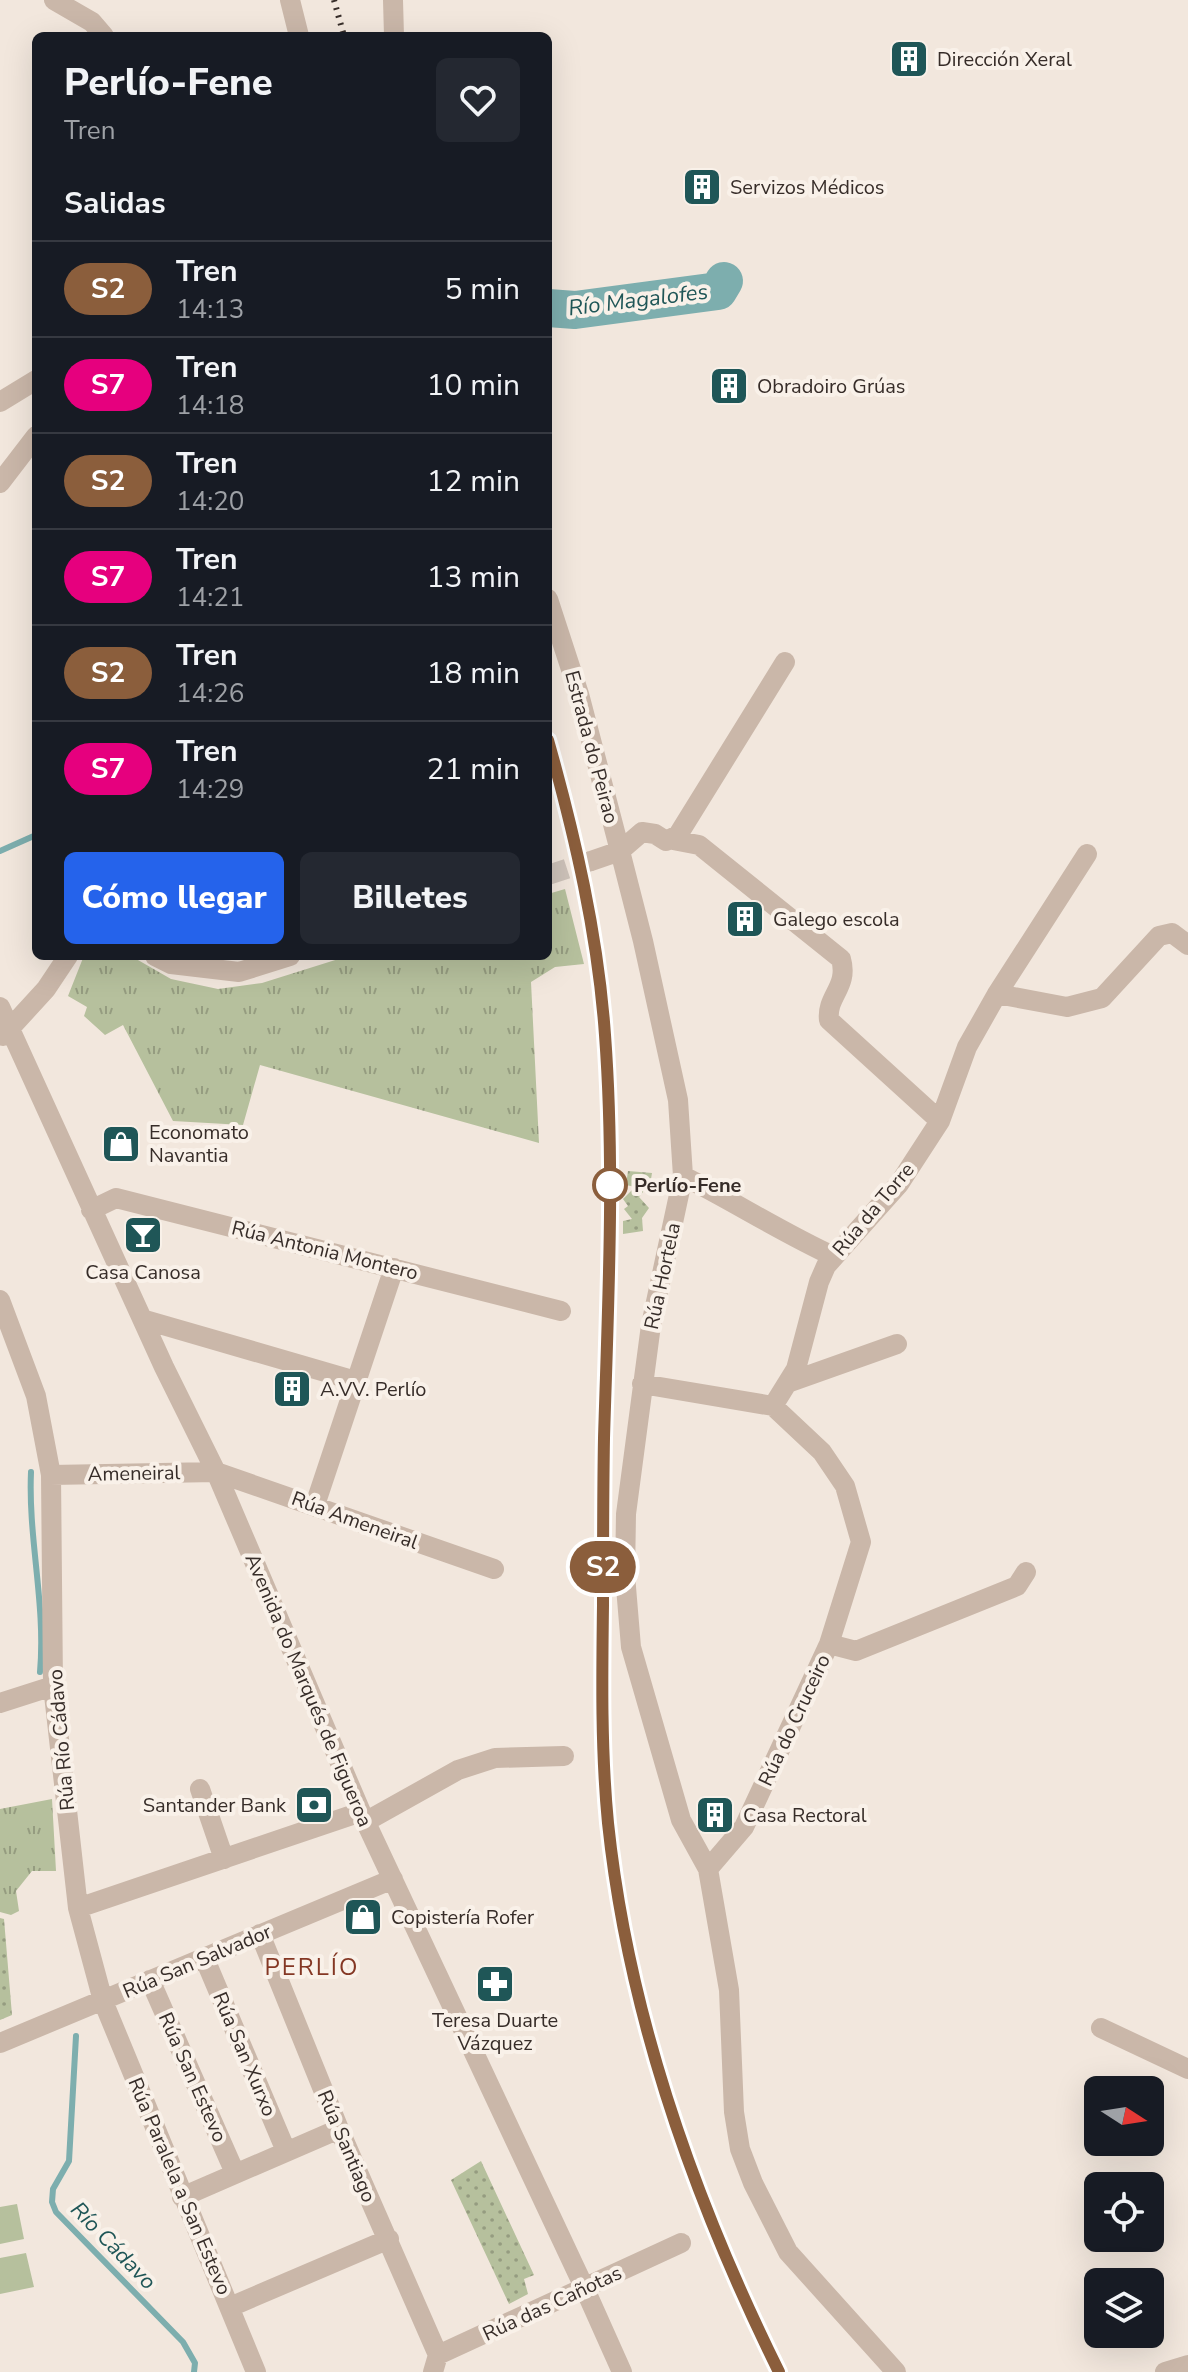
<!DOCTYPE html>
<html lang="es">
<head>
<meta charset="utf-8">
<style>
	:root { --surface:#171b24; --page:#242831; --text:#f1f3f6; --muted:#9ea1a6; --line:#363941; --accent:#2563eb }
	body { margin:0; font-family:"Nunito Sans",sans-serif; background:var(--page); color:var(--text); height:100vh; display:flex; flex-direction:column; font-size:30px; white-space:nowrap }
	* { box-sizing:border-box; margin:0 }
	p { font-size:26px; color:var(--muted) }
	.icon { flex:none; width:44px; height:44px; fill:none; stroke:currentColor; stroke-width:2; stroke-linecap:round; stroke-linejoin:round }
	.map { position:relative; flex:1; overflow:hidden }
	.drawer { position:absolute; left:32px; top:32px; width:520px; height:928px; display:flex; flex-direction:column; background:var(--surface); border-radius:12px; box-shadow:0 8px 32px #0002 }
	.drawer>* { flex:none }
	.badge { padding:0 16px; border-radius:26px; font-size:28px; line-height:52px }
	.needle { width:52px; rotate:102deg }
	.controls { position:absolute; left:1084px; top:2076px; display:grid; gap:16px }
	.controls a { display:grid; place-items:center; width:80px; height:80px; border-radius:12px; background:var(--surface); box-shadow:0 8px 32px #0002; font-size:40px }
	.map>.badge { position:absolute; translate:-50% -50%; box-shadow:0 0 0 4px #fff }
	h2 { padding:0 32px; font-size:30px; line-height:72px }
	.round { display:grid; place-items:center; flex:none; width:84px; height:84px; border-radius:12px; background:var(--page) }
	.head { display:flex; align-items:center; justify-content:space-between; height:136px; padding:0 32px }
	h1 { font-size:38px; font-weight:800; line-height:60px }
	.primary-button { display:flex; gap:16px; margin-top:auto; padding:16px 32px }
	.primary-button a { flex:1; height:92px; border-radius:12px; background:var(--accent); color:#fff; font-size:32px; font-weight:800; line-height:92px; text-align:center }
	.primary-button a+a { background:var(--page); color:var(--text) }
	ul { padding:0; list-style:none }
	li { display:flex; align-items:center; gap:24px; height:96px; padding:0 32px; border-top:2px solid var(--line) }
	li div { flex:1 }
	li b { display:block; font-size:30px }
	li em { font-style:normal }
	li .badge { min-width:88px; font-weight:700; text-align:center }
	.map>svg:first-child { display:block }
	.grass { fill:url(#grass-tufts) }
	.park { fill:url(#park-dots) }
	.garden { fill:#b6c09d }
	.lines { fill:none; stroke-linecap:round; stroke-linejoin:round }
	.stream { stroke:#7daeae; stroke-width:6 }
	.river { stroke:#7daeae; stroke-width:38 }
	.minor-tunnel { stroke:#cdc2b9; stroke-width:20; stroke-dasharray:20 10; stroke-linecap:butt }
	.minor { stroke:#cab7a9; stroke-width:20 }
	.rail { stroke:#372d29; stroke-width:6; stroke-dasharray:2 6; stroke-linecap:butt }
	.line-casing { stroke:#fff; stroke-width:18 }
	.line { stroke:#8b5e3c; stroke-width:12 }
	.stop-dot { fill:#fff; stroke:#8b5e3c; stroke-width:4 }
	.labels { text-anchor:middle; stroke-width:8; stroke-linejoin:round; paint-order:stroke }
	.poi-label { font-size:20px; fill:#372d29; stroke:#f9f1e9; text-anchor:start }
	.street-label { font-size:20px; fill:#372d29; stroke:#f9f1e9 }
	.stop-label { font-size:20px; font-weight:bold; fill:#372d29; stroke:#f9f1e9; text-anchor:start }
	.water-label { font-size:22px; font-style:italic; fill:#1f5657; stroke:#f9f1e9 }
	.quarter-label { font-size:24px; letter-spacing:2px; fill:#843724; stroke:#f9f1e9 }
</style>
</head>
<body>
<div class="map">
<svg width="1188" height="2372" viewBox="0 0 1188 2372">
	<defs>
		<pattern id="grass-tufts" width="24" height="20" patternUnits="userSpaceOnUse" patternTransform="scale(2)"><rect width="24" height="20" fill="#b6c09d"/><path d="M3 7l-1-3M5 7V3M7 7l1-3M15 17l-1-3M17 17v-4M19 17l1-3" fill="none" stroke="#959c80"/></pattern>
		<pattern id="park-dots" width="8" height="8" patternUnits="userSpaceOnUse" patternTransform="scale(2)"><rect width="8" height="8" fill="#b6c09d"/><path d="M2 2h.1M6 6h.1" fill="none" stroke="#959c80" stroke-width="1.8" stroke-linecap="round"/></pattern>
	</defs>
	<rect width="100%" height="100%" fill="#f2e7dd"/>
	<path class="grass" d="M 565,889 L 584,964 L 555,967 L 531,982 L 539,1143 L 260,1065 L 243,1125 L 173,1121 L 123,1025 L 105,1035 L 84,1016 L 87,1007 L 68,996 L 83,958 L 88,956 L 131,956 L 171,979 L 218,989 L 262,983 L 348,956 L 548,956 L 548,894 Z
		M 52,1799 L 56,1871 L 32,1871 L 16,1891 L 19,1911 L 11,1915 L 0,1912 L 0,1809 Z"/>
	<path class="park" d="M 628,1171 L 652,1173 L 650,1185 L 639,1185 L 643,1192 L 639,1197 L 649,1208 L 642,1218 L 643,1231 L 623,1234 L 623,1221 L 632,1219 L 624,1209 L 628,1206 L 623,1199 L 635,1187 L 626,1185 Z
		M 0,1918 L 4,1919 L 12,2015 L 0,2020 Z
		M 481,2161 L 534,2275 L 524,2279 L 528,2294 L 509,2304 L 451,2180 Z"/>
	<path class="garden" d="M 17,2204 L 24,2239 L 0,2244 L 0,2207 Z
		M 26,2253 L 34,2287 L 0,2294 L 0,2258 Z"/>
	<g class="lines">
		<path class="stream" d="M 0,851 L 36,835
			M 31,1472 C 28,1539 46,1604 40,1672
			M 76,2036 L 69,2161 L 53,2189 L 52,2202 L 56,2212 L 183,2342 L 195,2363 L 194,2372"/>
		<path class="river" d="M 548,308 L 575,310 L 718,291 L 724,281"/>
		<path class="minor-tunnel" d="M 548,875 L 591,861"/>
		<path class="minor" d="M 54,0 L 92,22 L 104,36
			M 290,0 L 299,36
			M 393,0 L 394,36
			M 0,402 L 36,380
			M 0,483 L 36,436
			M 548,599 L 579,694 L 620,851 L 643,941 L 678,1100 L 683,1176 L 651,1325 L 626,1514 L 625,1575 L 631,1647 L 681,1820 L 708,1869 L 729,1990 L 734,2112 L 740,2149 L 753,2183 L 788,2252 L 896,2372
			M 673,840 L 699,845 L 841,959 C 849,987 826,996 829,1020 L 940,1121
			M 591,861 L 620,851 L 642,832 L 655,834 L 666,841 L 678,835 L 785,662
			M 155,956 L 171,964 L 239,972 L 290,956
			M 997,994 L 1067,1007 L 1102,998 L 1159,936 L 1172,933 L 1188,945
			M 0,1007 L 164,1367 L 216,1472 L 361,1812 L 584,2287 L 622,2372
			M 3,1036 L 46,989 L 68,956
			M 683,1176 C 733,1201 781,1232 833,1256
			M 91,1210 L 116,1198 L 561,1311
			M 0,1300 L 36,1396 L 51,1475 L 53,1686 L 78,1908 L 103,2001 L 256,2372
			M 142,1319 L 356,1381
			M 790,1382 L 897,1344
			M 642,1384 L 773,1406 L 822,1452 L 845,1486 L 861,1542 L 829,1644 L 744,1827 L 708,1869
			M 773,1406 L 796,1369 L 819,1282 L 826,1266 L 899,1184 L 940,1121 L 967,1047 L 997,994 L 1087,854
			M 51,1475 L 216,1472 L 494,1569
			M 315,1505 L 394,1268
			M 829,1644 L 856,1651 L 1017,1586 L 1026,1572
			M 0,1703 L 53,1686
			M 200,1789 L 224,1859
			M 365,1822 L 458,1770 L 495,1758 L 564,1756
			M 78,1908 L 361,1812
			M 260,1934 L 339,2129 L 438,2355
			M 204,1957 L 286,2151
			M 150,1980 L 235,2173
			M 1101,2028 L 1188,2069
			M 0,2043 L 393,1879
			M 182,2197 L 339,2129
			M 230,2307 L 389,2239
			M 433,2372 L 438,2355 L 681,2243
			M 1165,2372 L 1188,2365"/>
		<path class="rail" d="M 334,0 L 344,36
			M 548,740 C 575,836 599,935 605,1035 C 617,1219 605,1404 603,1588 C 602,1666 600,1745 608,1823 C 628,2014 694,2200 779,2372"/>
	</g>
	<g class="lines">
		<defs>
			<path id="line" d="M 548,740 C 575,836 598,935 605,1035 C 615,1169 608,1304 604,1438 C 603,1493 603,1549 603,1605 C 602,1678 601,1751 608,1823 C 628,2014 694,2200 779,2372"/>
		</defs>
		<use href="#line" class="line-casing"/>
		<use href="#line" class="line"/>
	</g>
	<defs>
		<symbol id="building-square" viewBox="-11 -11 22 22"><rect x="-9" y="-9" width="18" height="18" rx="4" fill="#1f5657" stroke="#f9f1e9"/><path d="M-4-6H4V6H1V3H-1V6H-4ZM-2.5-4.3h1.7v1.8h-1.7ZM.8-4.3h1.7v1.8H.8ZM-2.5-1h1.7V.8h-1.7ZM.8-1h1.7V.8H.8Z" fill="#fff"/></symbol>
		<symbol id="shop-square" viewBox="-11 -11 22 22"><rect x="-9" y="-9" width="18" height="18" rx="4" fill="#1f5657" stroke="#f9f1e9"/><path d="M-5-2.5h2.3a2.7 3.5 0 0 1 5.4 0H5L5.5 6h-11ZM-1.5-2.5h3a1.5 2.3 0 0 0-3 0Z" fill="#fff"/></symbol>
		<symbol id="bar-square" viewBox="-11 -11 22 22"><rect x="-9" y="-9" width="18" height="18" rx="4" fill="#1f5657" stroke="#f9f1e9"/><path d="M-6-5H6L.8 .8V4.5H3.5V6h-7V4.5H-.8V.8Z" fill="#fff"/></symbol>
		<symbol id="bank-square" viewBox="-11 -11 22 22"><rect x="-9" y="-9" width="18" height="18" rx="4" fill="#1f5657" stroke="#f9f1e9"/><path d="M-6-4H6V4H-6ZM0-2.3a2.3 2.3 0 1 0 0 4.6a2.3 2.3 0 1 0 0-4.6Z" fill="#fff"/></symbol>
		<symbol id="pharmacy-square" viewBox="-11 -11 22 22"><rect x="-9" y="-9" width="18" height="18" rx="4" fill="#1f5657" stroke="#f9f1e9"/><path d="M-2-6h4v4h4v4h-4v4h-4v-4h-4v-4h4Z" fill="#fff"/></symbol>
	</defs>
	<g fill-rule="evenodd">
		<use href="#building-square" x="887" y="37" width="44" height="44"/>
		<use href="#building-square" x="680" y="165" width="44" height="44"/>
		<use href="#building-square" x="707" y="364" width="44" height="44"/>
		<use href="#building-square" x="723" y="897" width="44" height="44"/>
		<use href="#shop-square" x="99" y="1122" width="44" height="44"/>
		<use href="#bar-square" x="121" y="1213" width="44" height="44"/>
		<use href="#building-square" x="270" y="1367" width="44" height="44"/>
		<use href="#bank-square" x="292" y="1783" width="44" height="44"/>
		<use href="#building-square" x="693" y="1793" width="44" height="44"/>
		<use href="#shop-square" x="341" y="1895" width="44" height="44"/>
		<use href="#pharmacy-square" x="473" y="1962" width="44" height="44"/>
	</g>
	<circle class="stop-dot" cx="610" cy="1185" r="16"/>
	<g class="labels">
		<g class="poi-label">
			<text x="937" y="66">Dirección Xeral</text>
			<text x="730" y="194">Servizos Médicos</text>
			<text x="757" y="393">Obradoiro Grúas</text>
			<text x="773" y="926">Galego escola</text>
			<text x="149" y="1139">Economato<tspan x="149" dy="23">Navantia</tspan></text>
			<text x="143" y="1279" text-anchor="middle">Casa Canosa</text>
			<text x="320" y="1396">A.VV. Perlío</text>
			<text x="286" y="1812" text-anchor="end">Santander Bank</text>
			<text x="743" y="1822">Casa Rectoral</text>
			<text x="391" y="1924">Copistería Rofer</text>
			<text x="495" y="2027" text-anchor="middle">Teresa Duarte<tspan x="495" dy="23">Vázquez</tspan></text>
		</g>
		<g class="street-label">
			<text transform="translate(592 747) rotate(75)" y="7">Estrada do Peirao</text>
			<text transform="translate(873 1209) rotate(-50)" y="7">Rúa da Torre</text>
			<text transform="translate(325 1250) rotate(14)" y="7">Rúa Antonia Montero</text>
			<text transform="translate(662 1276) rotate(-78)" y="7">Rúa Hortela</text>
			<text transform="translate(134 1473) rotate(-1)" y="7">Ameneiral</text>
			<text transform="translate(355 1520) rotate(20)" y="7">Rúa Ameneiral</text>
			<text transform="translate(309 1690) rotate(67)" y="7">Avenida do Marqués de Figueroa</text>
			<text transform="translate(794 1720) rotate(-65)" y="7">Rúa do Cruceiro</text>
			<text transform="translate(61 1740) rotate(-95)" y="7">Rúa Río Cádavo</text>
			<text transform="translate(197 1961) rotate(-23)" y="7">Rúa San Salvador</text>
			<text transform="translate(245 2054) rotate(67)" y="7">Rúa San Xurxo</text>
			<text transform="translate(193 2077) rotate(66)" y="7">Rúa San Estevo</text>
			<text transform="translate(347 2146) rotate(67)" y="7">Rúa Santiago</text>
			<text transform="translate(180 2186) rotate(67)" y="7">Rúa Paralela a San Estevo</text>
			<text transform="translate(552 2303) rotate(-25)" y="7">Rúa das Cañotas</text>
		</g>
		<g class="stop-label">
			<text x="634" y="1192">Perlío-Fene</text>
		</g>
		<g class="water-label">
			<text transform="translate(638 299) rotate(-7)" y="8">Río Magalofes</text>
			<text transform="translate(114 2245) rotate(46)" y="8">Río Cádavo</text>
		</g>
		<g class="quarter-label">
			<text x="312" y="1975">PERLÍO</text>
		</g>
	</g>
</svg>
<div class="controls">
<a><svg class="needle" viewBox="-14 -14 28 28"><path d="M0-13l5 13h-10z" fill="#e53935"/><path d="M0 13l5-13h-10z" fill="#9ea1a6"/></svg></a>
<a><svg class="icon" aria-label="locate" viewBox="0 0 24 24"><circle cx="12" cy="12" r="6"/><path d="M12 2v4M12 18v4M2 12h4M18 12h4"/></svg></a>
<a><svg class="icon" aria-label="layers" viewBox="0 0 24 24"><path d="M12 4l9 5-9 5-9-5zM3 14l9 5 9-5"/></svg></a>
</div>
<b class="badge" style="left:603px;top:1567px;background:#8b5e3c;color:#fff">S2</b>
<section class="drawer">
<div class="head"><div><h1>Perlío-Fene</h1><p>Tren</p></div><a class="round"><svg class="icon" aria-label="heart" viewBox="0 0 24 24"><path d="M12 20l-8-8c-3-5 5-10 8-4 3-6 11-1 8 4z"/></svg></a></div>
<h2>Salidas</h2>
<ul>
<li><span class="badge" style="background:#8b5e3c;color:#fff">S2</span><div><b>Tren</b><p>14:13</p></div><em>5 min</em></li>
<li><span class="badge" style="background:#e6007e;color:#fff">S7</span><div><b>Tren</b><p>14:18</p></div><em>10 min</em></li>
<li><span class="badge" style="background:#8b5e3c;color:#fff">S2</span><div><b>Tren</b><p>14:20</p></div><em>12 min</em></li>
<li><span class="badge" style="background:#e6007e;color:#fff">S7</span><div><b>Tren</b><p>14:21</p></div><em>13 min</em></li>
<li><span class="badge" style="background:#8b5e3c;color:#fff">S2</span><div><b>Tren</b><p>14:26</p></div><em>18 min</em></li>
<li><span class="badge" style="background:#e6007e;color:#fff">S7</span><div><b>Tren</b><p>14:29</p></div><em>21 min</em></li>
</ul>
<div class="primary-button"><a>Cómo llegar</a><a>Billetes</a></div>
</section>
</div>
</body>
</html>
